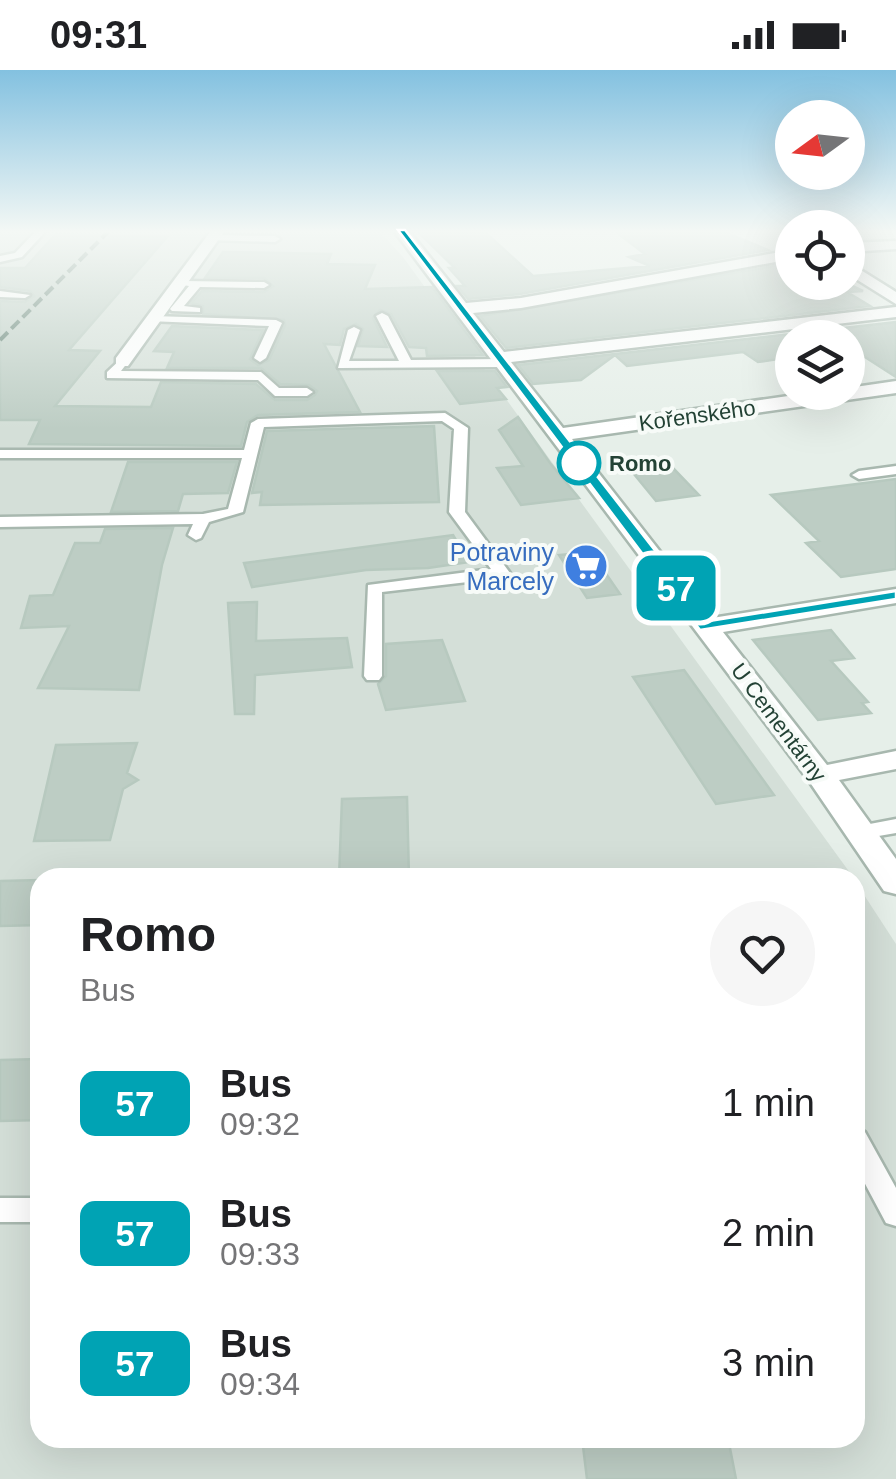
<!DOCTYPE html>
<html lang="en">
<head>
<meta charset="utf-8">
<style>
	:root { --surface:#fff; --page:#f6f6f6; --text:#202124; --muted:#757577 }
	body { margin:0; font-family:Helvetica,sans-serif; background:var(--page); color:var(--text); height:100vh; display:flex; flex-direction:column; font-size:38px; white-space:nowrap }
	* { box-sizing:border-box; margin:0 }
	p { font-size:32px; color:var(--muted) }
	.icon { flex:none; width:55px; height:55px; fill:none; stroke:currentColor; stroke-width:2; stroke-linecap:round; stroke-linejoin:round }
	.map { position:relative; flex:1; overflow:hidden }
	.drawer { position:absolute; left:30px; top:798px; width:835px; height:580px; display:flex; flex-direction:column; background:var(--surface); border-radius:30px; box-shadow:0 10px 40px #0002 }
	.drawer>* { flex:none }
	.badge { padding:0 20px; border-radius:15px; font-size:35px; line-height:65px }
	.needle { width:65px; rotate:255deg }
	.fabs { position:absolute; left:775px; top:30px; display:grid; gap:20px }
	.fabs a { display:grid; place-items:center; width:90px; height:90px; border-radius:50%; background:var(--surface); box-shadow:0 10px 40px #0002; font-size:50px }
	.map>.badge { position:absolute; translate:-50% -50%; box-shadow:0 0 0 5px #fff }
	.round { display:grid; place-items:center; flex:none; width:105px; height:105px; border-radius:52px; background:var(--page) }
	.summary { display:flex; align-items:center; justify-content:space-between; height:170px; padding:0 50px }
	h1 { font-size:48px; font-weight:600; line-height:75px }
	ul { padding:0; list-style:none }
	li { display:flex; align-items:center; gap:30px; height:130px; padding:0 50px }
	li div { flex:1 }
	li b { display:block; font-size:38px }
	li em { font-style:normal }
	li .badge { min-width:110px; font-weight:700; text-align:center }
	.status { display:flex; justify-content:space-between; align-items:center; height:70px; padding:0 50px; background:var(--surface); direction:ltr }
	.status svg { height:28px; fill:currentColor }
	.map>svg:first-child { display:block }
	.built { fill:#d4dfd8 }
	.building { fill:#bdcdc4; stroke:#b7c9bf; stroke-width:2.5 }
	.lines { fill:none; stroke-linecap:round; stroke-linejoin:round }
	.service-casing { stroke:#a8b8af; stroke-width:5 }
	.minor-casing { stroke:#a8b8af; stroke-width:5 }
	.service { fill:#fff; fill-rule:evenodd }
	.minor { fill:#fff; fill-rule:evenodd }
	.rail { stroke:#5e7d70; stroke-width:4; stroke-dasharray:11 5; stroke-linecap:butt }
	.line { fill:#00a3b4; stroke:#fff; stroke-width:2.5 }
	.stop-dot { fill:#fff; stroke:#00a3b4; stroke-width:5 }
	.labels { text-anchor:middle; stroke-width:8; stroke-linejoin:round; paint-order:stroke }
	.far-street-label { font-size:22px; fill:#234235; stroke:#f7fbf8 }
	.far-stop-label { font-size:22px; font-weight:bold; fill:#234235; stroke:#f7fbf8; text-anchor:start }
	.shop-label { font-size:25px; fill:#366cbe; stroke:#f7fbf8; text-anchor:end }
</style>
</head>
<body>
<div class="status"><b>09:31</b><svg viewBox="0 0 49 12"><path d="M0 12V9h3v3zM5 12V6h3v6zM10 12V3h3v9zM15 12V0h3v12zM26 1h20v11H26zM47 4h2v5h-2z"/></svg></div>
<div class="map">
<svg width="896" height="1409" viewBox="0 0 896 1409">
	<rect width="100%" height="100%" fill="#e6efe9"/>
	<path class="built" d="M 0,162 L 380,162 L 403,187 L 853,807 L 40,808 L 40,1368 L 855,1368 L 855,811 L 896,874 L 896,1409 L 0,1409 Z"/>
	<path class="building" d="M 418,162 L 485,162 L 533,206 L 650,196 L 629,187 L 645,184 L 616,162 L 725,162 L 768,180 L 520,224 L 468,229 L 457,216 L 465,216 L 449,198 L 455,198 Z
		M 56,164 L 167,167 L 69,280 L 100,281 L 55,336 L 151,337 L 161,312 L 256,314 L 275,330 L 307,330 L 315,325 L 317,321 L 309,315 L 280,314 L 261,298 L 167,298 L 174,282 L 154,281 L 172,256 L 263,260 L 250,289 L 258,295 L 269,290 L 285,255 L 284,250 L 203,244 L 203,236 L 191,233 L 202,221 L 264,222 L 273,216 L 264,208 L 205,208 L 223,182 L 331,184 L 327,194 L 375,195 L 365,219 L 432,217 L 483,285 L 427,286 L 426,278 L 409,277 L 391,244 L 380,240 L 373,248 L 387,277 L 358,276 L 363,259 L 356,254 L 344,259 L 340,275 L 324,274 L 360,342 L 258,345 L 247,352 L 241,376 L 29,374 L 40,350 L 0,350 L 0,231 L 25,232 L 34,226 L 30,221 L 0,217 L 0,198 L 25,198 Z
		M 792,193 L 792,212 L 844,212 L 863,221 L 847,222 L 870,236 L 506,278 L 480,246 Z
		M 896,252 L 896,307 L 848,276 L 848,268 L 792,268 L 792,287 L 758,292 L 743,282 L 627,296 L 615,285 L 581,310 L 533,314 L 518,295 Z
		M 437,301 L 495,301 L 507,317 L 497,318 L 506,329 L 460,334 Z
		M 518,347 L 550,393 L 579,428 L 521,435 L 497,398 L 523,396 L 499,360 Z
		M 434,356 L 439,432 L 260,435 L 262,422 L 252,423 L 267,361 Z
		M 128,392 L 237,392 L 228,423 L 183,424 L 178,441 L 111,442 Z
		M 668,393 L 672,397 L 699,425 L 656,431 L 629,398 Z
		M 896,409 L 896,499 L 841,507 L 806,473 L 819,471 L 771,425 Z
		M 173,458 L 162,495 L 139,620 L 38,618 L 69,556 L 21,558 L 30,526 L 53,525 L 75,473 L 100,473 L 105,459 Z
		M 453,465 L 469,492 L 428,498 L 366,500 L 252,517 L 244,493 Z
		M 591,482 L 620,524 L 587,528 L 559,485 Z
		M 257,532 L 256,571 L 347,568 L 352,597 L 255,605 L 254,644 L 235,644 L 228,533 Z
		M 831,560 L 854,588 L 831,591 L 868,632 L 862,633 L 871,643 L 818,650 L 753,570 Z
		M 442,570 L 465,631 L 386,640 L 378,614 L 386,606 L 386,574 Z
		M 684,600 L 774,725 L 716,734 L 633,607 Z
		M 137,673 L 127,703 L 138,710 L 123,719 L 110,770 L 34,771 L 56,675 Z
		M 407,727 L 409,808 L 339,808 L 342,729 Z
		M 40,810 L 40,855 L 0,856 L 0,811 Z
		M 40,989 L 40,1050 L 0,1051 L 0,990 Z
		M 582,1368 L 728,1368 L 736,1409 L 587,1409 Z"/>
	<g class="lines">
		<defs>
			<path id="service" d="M 35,162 L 45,162 L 22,187 L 0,192 L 0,186 L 15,183 Z
				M 213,165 L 275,166 L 280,169 L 275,172 L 210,170 Z
				M 183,211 L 264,212 L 269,215 L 264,218 L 200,217 L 184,236 L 200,238 L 200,242 L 172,241 L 170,239 L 189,216 L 183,215 Z
				M 0,221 L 30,225 L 25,228 L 0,227 Z
				M 382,243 L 388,246 L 411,290 L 501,289 L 507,293 L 501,297 L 338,298 L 348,260 L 354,257 L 360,260 L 349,291 L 399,291 L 376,246 Z
				M 153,246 L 276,250 L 282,253 L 266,288 L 260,292 L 254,288 L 269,256 L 149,251 L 149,247 Z
				M 122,288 L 128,292 L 121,301 L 261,302 L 279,318 L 307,318 L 313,322 L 307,326 L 275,326 L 258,310 L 107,308 L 107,302 Z
				M 445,343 L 468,358 L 465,442 L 510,503 L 502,508 L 382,522 L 382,606 L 379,610 L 367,610 L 364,606 L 368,515 L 491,499 L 449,442 L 454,359 L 442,351 L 264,357 L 243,442 L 209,452 L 201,468 L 196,470 L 188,465 L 193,454 L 0,457 L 0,447 L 203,444 L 228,439 L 242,388 L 0,388 L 0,380 L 244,380 L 251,353 L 258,349 Z
				M 896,396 L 896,404 L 859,409 L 852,405 L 859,401 Z
				M 896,749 L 896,763 L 861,769 L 850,762 L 854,757 Z
				M 855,1059 L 865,1062 L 896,1118 L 896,1156 L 886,1153 L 855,1095 Z
				M 0,1128 L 40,1128 L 40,1152 L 0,1152 Z"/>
			<path id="minor" d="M 210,162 L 224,162 L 128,296 L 116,296 L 116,288 Z
				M 395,162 L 410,162 L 466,233 L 521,228 L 792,180 L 792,189 L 521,238 L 473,243 L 504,282 L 896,237 L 896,247 L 511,292 L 563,358 L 816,322 L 848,322 L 848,318 L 896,311 L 896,323 L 572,369 L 712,548 L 896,519 L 896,533 L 723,562 L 827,695 L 896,681 L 896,699 L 839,710 L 896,789 L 896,824 L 884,821 L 809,711 Z
				M 896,171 L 896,179 L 848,182 L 848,173 Z
				M 848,192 L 896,222 L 896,234 L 848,204 Z"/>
		</defs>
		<use href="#service" class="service-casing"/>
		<use href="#minor" class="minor-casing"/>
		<use href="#service" class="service"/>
		<use href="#minor" class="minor"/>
		<path class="rail" d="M 0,270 L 108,162"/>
	</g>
	<linearGradient id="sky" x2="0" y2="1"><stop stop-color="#83c1e0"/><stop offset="0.45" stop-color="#f4f8f5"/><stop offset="1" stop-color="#f4f8f5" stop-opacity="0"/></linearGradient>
	<rect width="896" height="359" fill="url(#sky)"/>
	<path class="line" d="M 398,160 L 405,160 L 710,551 L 896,521 L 896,529 L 700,560 Z"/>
	<defs>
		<symbol id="supermarket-disc" viewBox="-11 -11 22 22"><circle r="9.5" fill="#3f7fe0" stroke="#f7fbf8"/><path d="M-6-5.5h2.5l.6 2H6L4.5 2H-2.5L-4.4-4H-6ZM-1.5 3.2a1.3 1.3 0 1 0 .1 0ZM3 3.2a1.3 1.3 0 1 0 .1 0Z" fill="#fff"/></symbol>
	</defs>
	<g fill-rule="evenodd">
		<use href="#supermarket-disc" x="561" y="471" width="50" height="50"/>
	</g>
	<circle class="stop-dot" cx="579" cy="393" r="20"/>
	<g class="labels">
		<g class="far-street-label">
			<text transform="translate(697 345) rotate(-8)" y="8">Kořenského</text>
			<text transform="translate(779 652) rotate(53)" y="8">U Cementárny</text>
		</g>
		<g class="far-stop-label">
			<text x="609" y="401">Romo</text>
		</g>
		<g class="shop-label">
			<text x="554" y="491">Potraviny<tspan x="554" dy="29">Marcely</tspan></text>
		</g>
	</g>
</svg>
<div class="fabs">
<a><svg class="needle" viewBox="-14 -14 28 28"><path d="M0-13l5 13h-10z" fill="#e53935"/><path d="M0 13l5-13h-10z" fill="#757577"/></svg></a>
<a><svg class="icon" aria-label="locate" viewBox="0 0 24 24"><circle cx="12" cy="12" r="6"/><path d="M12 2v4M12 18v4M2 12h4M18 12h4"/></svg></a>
<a><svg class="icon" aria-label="layers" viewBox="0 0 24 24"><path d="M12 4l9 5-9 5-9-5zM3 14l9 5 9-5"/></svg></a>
</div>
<b class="badge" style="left:676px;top:518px;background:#00a3b4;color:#fff">57</b>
<section class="drawer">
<div class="summary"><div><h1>Romo</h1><p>Bus</p></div><a class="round"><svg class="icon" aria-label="heart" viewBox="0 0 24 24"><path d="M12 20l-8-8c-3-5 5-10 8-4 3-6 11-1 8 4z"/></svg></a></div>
<ul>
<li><span class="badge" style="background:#00a3b4;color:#fff">57</span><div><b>Bus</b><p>09:32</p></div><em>1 min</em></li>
<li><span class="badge" style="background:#00a3b4;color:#fff">57</span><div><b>Bus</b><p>09:33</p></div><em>2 min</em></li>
<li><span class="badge" style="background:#00a3b4;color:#fff">57</span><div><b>Bus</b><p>09:34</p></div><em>3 min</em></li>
</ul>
</section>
</div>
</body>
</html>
